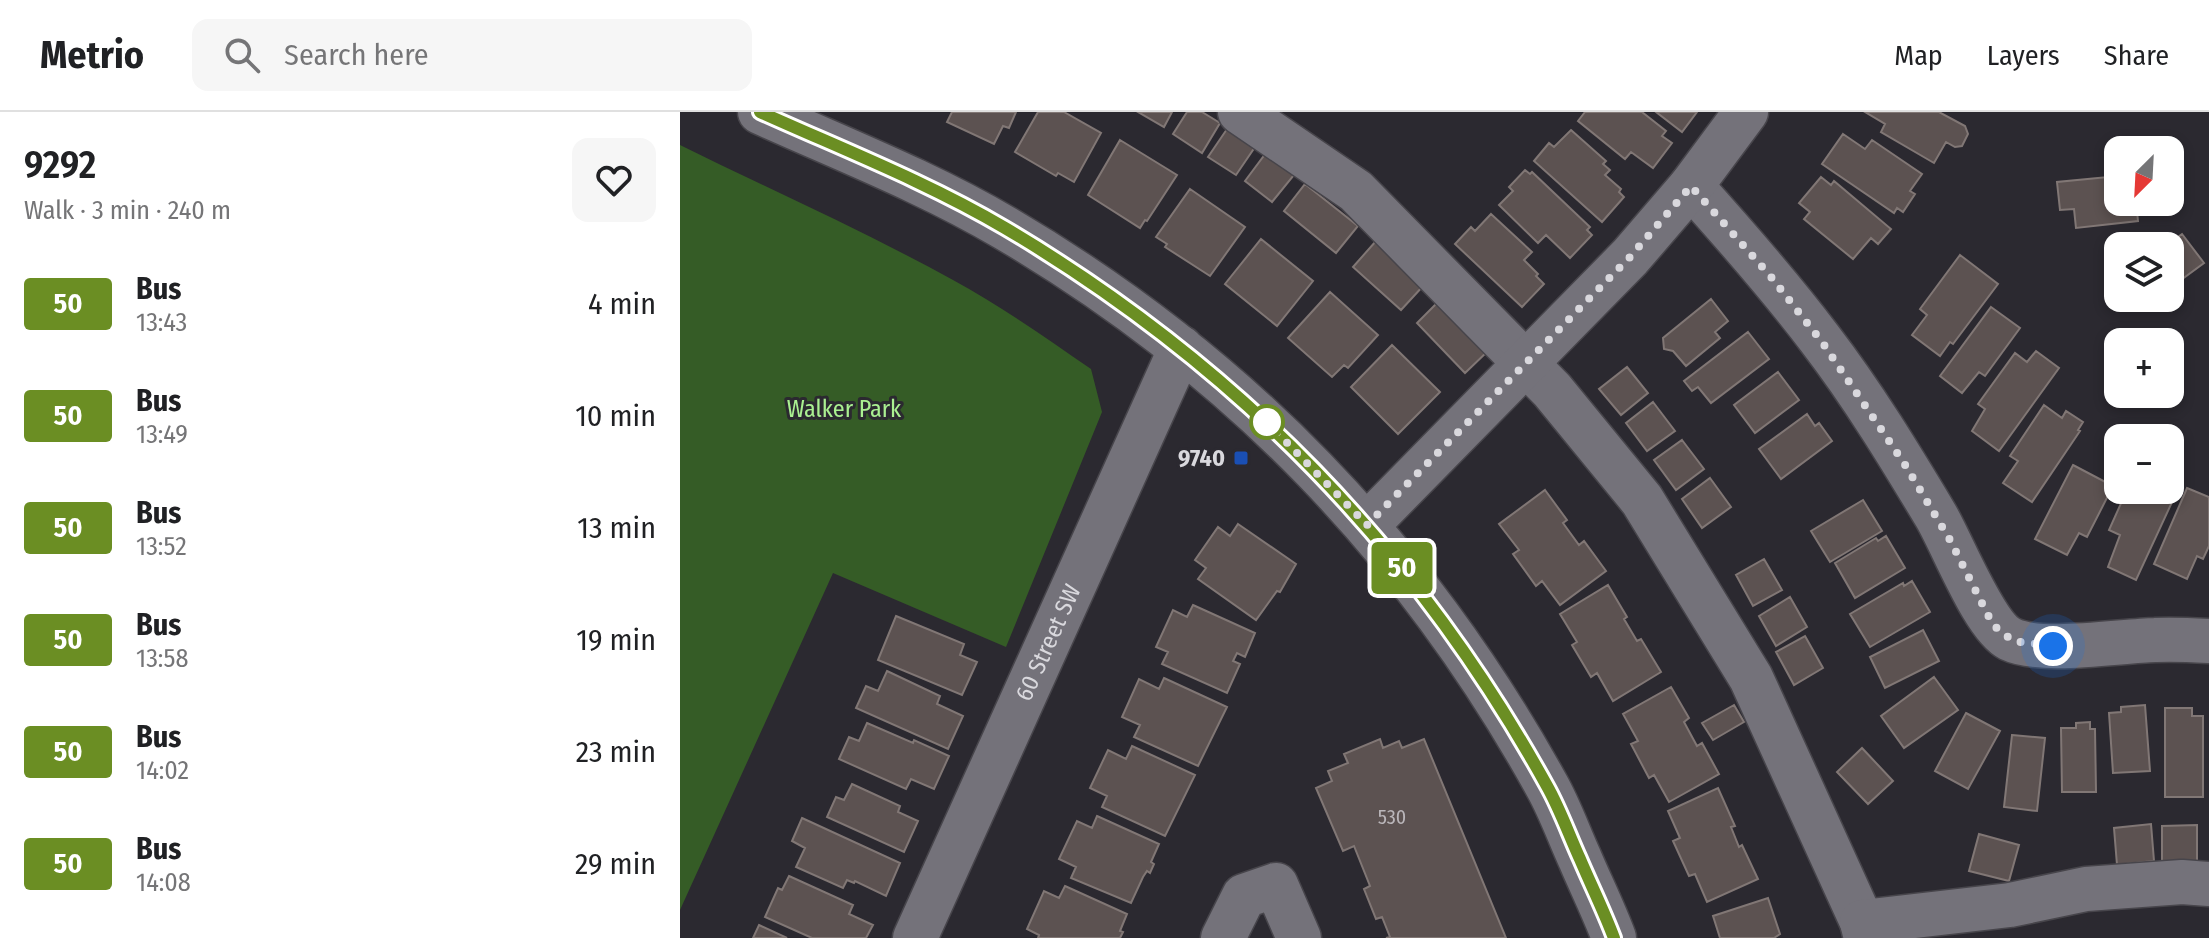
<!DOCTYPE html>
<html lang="en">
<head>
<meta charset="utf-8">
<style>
	:root { --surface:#fff; --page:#f6f6f6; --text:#202124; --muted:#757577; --line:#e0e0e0 }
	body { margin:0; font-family:"Fira Sans Condensed",sans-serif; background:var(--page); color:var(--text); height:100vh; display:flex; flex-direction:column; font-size:30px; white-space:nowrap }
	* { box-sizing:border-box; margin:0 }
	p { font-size:26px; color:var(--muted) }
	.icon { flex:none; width:44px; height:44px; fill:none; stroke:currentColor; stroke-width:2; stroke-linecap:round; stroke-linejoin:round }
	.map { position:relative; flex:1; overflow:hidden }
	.panel { display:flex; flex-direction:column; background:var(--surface); width:680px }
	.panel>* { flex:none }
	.badge { padding:0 16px; border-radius:6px; font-size:28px; line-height:52px }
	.needle { width:52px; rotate:204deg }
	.buttons { position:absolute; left:1424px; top:24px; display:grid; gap:16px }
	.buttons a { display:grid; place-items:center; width:80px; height:80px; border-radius:16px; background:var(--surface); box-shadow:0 4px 12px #0003; font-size:40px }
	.you { position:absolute; width:40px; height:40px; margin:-20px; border:6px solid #fff; border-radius:50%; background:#1a73e8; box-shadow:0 0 0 12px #1a73e833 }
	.map>.badge { position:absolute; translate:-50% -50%; box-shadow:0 0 0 4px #fff }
	.round { display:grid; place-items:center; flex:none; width:84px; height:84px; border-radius:16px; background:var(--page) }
	.overview { display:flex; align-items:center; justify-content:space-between; height:136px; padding:0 24px }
	h1 { font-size:38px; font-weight:600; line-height:60px }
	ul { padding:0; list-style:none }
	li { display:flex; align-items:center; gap:24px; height:112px; padding:0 24px }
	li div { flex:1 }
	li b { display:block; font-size:30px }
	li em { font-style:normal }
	li .badge { min-width:88px; font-weight:700; text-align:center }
	header { display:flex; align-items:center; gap:48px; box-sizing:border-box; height:112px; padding:0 40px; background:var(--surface); border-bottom:2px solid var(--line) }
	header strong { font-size:38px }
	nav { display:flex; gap:44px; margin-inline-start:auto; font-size:28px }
	.search { width:560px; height:72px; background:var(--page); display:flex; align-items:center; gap:20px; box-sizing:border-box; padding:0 28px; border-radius:16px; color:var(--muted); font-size:30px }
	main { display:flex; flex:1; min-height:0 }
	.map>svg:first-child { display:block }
	.green { fill:#355c26 }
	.building { fill:#5c5251; stroke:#817775; stroke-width:2 }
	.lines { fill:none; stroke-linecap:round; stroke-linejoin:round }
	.minor-casing { stroke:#47454b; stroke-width:47 }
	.minor { stroke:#74727a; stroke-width:44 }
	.line-casing { stroke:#fff; stroke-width:18 }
	.line { stroke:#6b8e23; stroke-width:12 }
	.walk { stroke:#d9d8dd; stroke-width:8; stroke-dasharray:0 14.4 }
	.stop-dot { fill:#fff; stroke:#6b8e23; stroke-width:4 }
	.transit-dot { fill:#1a4fb4; stroke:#2b2930; stroke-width:3 }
	.labels { text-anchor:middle; stroke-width:6; stroke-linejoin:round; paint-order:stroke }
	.number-label { font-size:20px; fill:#bab6ba }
	.park-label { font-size:24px; fill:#aaf091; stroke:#2b2930 }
	.poi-label { font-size:24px; font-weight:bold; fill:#d9d8dd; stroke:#2b2930; text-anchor:end }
	.street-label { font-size:24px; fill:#d9d8dd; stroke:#2b2930 }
</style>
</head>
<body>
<header>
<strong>Metrio</strong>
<div class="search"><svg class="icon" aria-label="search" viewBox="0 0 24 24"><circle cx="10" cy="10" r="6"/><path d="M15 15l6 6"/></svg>Search here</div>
<nav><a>Map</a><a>Layers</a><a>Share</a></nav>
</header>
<main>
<section class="panel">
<div class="overview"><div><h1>9292</h1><p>Walk · 3 min · 240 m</p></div><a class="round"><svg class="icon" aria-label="heart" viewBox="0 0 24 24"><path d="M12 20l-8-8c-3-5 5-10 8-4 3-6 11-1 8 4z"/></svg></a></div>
<ul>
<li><span class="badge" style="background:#6b8e23;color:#fff">50</span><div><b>Bus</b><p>13:43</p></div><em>4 min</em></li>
<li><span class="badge" style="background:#6b8e23;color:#fff">50</span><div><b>Bus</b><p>13:49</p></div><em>10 min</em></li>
<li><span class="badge" style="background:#6b8e23;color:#fff">50</span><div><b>Bus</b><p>13:52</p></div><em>13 min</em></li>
<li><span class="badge" style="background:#6b8e23;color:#fff">50</span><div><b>Bus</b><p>13:58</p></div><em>19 min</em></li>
<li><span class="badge" style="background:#6b8e23;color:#fff">50</span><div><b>Bus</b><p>14:02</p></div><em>23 min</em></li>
<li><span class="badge" style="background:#6b8e23;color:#fff">50</span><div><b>Bus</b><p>14:08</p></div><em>29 min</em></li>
</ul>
</section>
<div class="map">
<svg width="1529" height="826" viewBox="0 0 1529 826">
	<rect width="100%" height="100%" fill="#2b2930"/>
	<path class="green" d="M 0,33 C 91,78 184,119 273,168 C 321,194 366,226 411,257 L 422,300 L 326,535 L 153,461 L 0,798 Z"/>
	<path class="building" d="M 272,0 L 336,0 L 329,16 L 323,14 L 314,32 L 267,10 Z
		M 358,0 L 384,0 L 421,21 L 394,70 L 378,61 L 376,64 L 335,40 Z
		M 458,0 L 492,0 L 484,15 Z
		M 507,0 L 522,0 L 540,11 L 522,41 L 493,22 Z
		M 905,0 L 962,0 L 986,19 L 982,24 L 992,31 L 973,56 L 951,40 L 945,47 L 898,9 Z
		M 976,0 L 1017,0 L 1002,20 Z
		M 1185,0 L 1259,0 L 1285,14 L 1288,22 L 1282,34 L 1275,35 L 1266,30 L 1254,51 L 1201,20 L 1205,12 Z
		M 547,17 L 575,35 L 556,63 L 528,45 Z
		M 891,18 L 926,49 L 923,52 L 930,58 L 925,63 L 941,77 L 939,80 L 944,85 L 922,110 L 854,49 L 869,31 L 874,35 Z
		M 1163,22 L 1185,37 L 1192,28 L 1242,62 L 1230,79 L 1235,82 L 1223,100 L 1217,96 L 1214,101 L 1142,52 Z
		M 440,28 L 497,63 L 467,109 L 465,108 L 460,116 L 408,83 Z
		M 586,41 L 614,63 L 592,90 L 565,69 Z
		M 845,58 L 850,62 L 852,60 L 910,115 L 907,118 L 912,123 L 890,146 L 866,123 L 858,131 L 819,93 L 833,79 L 829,75 Z
		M 1438,64 L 1438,90 L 1489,90 L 1489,96 L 1457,99 L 1458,109 L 1396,116 L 1394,97 L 1380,98 L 1377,70 Z
		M 1141,65 L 1151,73 L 1154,69 L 1211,117 L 1198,132 L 1191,126 L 1173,147 L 1124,107 L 1130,100 L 1119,91 Z
		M 625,72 L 678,114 L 656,141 L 604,99 Z
		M 510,77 L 565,115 L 530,164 L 485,135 L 487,132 L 476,125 Z
		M 811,102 L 852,140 L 844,148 L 858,162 L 856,164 L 864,172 L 842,195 L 775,132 L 791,115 L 795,119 Z
		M 1502,122 L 1524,151 L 1490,176 L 1490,134 L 1485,134 Z
		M 581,127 L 633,169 L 597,214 L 545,172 Z
		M 696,129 L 744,173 L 721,198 L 673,155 Z
		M 1280,143 L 1318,172 L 1273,232 L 1270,230 L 1260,244 L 1232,223 L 1247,203 L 1240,197 Z
		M 650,180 L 698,223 L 668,256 L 664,253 L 652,265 L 608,226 Z
		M 1031,187 L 1048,209 L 1035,220 L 1040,226 L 1006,254 L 993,239 L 984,237 L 983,226 Z
		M 760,188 L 809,238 L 785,261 L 737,211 Z
		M 1311,195 L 1340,216 L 1305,264 L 1299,260 L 1282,281 L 1260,264 Z
		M 1068,220 L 1089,247 L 1031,291 L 1018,275 L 1012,279 L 1004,269 Z
		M 712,233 L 760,280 L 718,322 L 671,275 Z
		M 1356,239 L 1379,256 L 1319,339 L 1292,319 L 1305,297 L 1298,292 L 1335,241 L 1347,250 Z
		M 947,255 L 968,281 L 941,303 L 919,277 Z
		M 1098,260 L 1119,288 L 1075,321 L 1054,293 Z
		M 973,290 L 995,319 L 967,339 L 946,311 Z
		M 1364,293 L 1382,306 L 1386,299 L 1403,310 L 1398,318 L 1400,319 L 1352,390 L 1323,371 L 1338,349 L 1330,344 Z
		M 1127,302 L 1135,314 L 1139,311 L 1152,329 L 1101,367 L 1079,337 Z
		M 1002,328 L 1024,357 L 996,378 L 974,348 Z
		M 1393,353 L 1433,374 L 1407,425 L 1399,421 L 1387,443 L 1355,427 Z
		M 1030,366 L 1051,395 L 1022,416 L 1002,387 Z
		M 1507,376 L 1529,385 L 1529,434 L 1523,447 L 1517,444 L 1507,467 L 1474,452 Z
		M 865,378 L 887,408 L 883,411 L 899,433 L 904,429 L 926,459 L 880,493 L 862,469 L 856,474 L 833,442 L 839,438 L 819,412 Z
		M 1447,378 L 1471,378 L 1493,388 L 1456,468 L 1428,455 L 1440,423 L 1429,418 Z
		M 1183,388 L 1202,419 L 1150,450 L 1131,419 Z
		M 558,412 L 616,452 L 600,480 L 597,479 L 576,508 L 518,467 L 526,456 L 515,448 L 538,415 L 550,424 Z
		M 1206,424 L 1225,456 L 1175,486 L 1155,451 L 1196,426 L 1198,429 Z
		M 1084,447 L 1102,478 L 1073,494 L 1056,463 Z
		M 1232,469 L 1250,500 L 1190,535 L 1170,502 L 1223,471 L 1224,474 Z
		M 928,473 L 947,505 L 944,507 L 957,529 L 961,527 L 981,560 L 933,589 L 917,561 L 911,565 L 892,533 L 897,530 L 880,502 Z
		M 1110,485 L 1127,515 L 1096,534 L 1079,504 Z
		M 513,493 L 575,521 L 565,545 L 557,541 L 553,549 L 560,552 L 547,581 L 482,552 L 488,540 L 476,535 L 493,498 L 507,505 Z
		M 216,504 L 284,532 L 280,543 L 297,550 L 282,583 L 198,548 Z
		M 1243,518 L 1259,549 L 1205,576 L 1190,545 Z
		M 1125,524 L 1143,556 L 1114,573 L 1096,540 Z
		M 207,559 L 260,584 L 257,592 L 283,604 L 268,637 L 176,596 L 186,574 L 198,579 Z
		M 1254,565 L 1278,598 L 1224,636 L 1201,604 Z
		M 484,566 L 547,595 L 518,654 L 454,625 L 460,613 L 442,605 L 459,567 L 479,577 Z
		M 991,575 L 1009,606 L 1004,610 L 1017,634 L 1022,631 L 1039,662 L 989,690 L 974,663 L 969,666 L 951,632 L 958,629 L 943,602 Z
		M 1054,593 L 1064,610 L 1033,628 L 1022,611 Z
		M 1465,593 L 1470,659 L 1433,661 L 1429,601 L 1441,600 L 1441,595 Z
		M 1485,596 L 1512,596 L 1512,604 L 1523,604 L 1523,685 L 1485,685 Z
		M 1286,601 L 1320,619 L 1288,677 L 1255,659 Z
		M 1410,610 L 1410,617 L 1415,617 L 1416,680 L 1382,680 L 1381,616 L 1396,616 L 1396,611 Z
		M 187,611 L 233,631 L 234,628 L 269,644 L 254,677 L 231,667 L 226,677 L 159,647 L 169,625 L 179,629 Z
		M 1332,623 L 1365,626 L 1357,699 L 1324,695 Z
		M 700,627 L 703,636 L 719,629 L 722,636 L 744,627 L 826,826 L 706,826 L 710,825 L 702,805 L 696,807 L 684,777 L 690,774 L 674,734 L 663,739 L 636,676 L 652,669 L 648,659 L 668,651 L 664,642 Z
		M 452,634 L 515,663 L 485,724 L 422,695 L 427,684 L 410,676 L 428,638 L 446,647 Z
		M 1182,636 L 1213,669 L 1188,692 L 1157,660 Z
		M 172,672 L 220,694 L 218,700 L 238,709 L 224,740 L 147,705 L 156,685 L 164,688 Z
		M 1038,676 L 1055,714 L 1051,715 L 1059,735 L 1062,733 L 1078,767 L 1027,790 L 1015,762 L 1009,764 L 993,729 L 1000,726 L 988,699 Z
		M 417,704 L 479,732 L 471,750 L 474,752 L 470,761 L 467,759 L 463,765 L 451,791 L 391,766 L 396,755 L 379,747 L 397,709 L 412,716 Z
		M 122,706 L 220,751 L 206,784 L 175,769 L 174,771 L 167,768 L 163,776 L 116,755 L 125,736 L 112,729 Z
		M 1471,712 L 1474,749 L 1437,753 L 1434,716 Z
		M 1517,713 L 1517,749 L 1482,749 L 1482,714 Z
		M 1299,722 L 1339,733 L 1329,769 L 1289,759 Z
		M 109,764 L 173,793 L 169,802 L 193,813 L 186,826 L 132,826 L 85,805 L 98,776 L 102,778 Z
		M 385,774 L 447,802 L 440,819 L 443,820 L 440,826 L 358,826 L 359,823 L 347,817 L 364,779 L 379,786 Z
		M 1088,786 L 1100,822 L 1094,826 L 1040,826 L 1033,804 Z
		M 79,813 L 107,826 L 73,826 Z"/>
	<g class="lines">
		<defs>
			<g id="minor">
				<path d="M 80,0 C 162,37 247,70 325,116 C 558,253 736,437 867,674 C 880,697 889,723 900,747 C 911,773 924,799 934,826"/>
				<path d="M 560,0 L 676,79 L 872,278 L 962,388 L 1071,566 L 1182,810 L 1186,826"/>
				<path d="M 1011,74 C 1056,124 1100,174 1140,227 C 1183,283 1220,344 1256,404 C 1273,433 1304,514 1330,527 C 1361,542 1438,529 1475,528 C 1493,527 1511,528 1529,529"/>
				<path d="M 687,413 L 950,145 L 1011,74 L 1066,0"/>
				<path d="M 1182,810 L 1330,793 L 1406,777 L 1502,770 L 1529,772"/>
				<path id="s1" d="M 235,826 L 501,236"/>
				<path d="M 543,826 L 564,784 L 596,773 L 619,826"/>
			</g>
		</defs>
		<use href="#minor" class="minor-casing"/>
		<use href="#minor" class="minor"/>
	</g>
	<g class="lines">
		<defs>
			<path id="line" d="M 80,0 C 162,37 247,70 325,116 C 558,254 736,437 867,674 C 880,697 889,723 900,747 C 911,773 924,799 934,826"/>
		</defs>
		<use href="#line" class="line-casing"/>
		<use href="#line" class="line"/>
		<path class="walk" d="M 587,310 L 687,413 L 950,145 L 1011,74 L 1092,166 L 1142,230 L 1224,351 L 1270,428 L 1313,513 L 1333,529 L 1373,534"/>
	</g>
	<circle class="stop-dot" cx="587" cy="310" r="16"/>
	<rect class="transit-dot" x="553" y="338" width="16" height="16" rx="4"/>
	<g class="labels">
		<g class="number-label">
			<text x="712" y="712">530</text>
		</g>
		<g class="park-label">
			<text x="164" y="305">Walker Park</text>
		</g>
		<g class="poi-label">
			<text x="545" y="354">9740</text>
		</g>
		<g class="street-label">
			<text dy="8" stroke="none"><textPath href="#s1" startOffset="324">60 Street SW</textPath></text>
		</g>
	</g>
</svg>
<div class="buttons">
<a><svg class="needle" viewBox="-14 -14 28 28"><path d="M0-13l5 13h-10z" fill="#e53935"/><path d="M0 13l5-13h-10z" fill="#757577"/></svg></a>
<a><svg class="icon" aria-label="layers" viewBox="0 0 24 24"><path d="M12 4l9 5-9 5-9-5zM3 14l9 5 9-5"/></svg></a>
<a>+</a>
<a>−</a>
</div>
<div class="you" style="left:1373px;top:534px"></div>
<b class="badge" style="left:722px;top:456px;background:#6b8e23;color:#fff">50</b>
</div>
</main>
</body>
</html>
